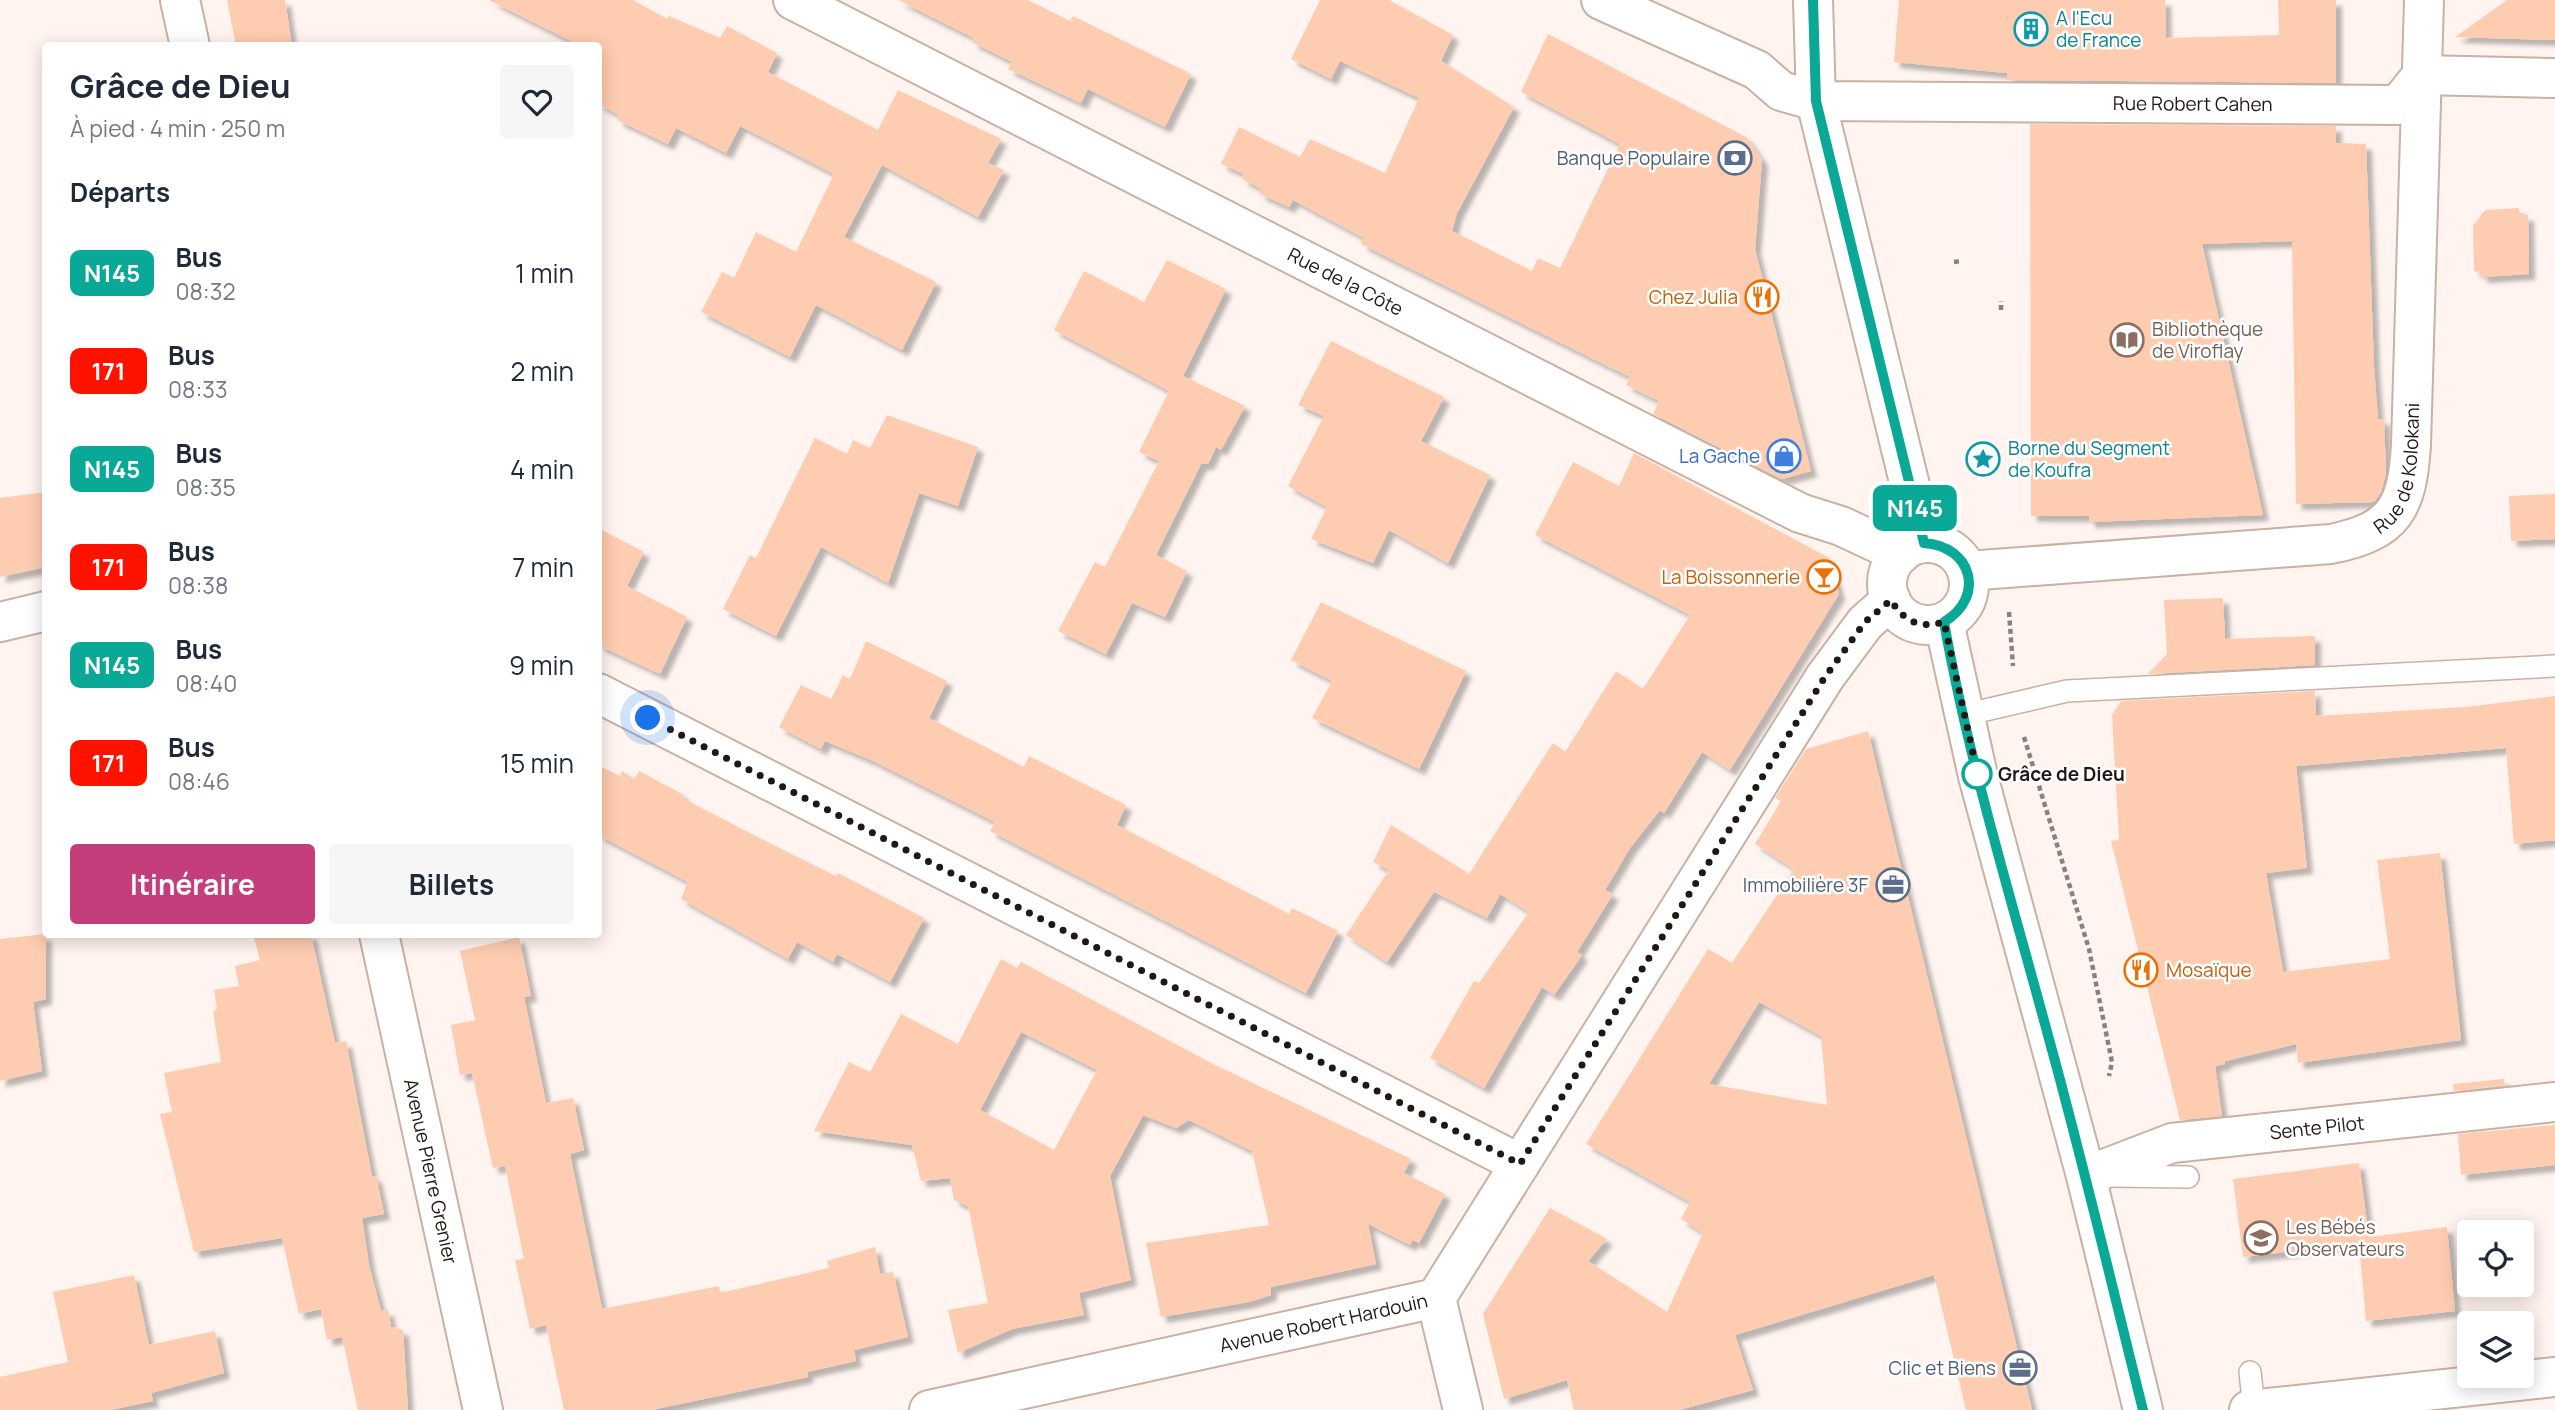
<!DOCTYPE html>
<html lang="fr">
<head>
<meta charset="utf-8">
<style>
	:root { --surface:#fff; --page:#f6f6f7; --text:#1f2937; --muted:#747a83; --accent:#c53e7c }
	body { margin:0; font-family:Manrope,sans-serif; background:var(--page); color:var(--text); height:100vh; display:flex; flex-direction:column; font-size:26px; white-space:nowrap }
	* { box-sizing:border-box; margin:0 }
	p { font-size:23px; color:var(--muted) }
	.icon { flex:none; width:38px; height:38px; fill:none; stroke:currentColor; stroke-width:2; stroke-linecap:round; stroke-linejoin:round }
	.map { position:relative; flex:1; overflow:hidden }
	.drawer { position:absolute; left:42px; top:42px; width:560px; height:896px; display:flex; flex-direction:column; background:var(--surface); border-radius:7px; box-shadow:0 4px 18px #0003 }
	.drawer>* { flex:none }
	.badge { padding:0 14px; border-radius:10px; font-size:24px; line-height:46px }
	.controls { position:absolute; left:2457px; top:1220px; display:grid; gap:14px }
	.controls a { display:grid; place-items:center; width:77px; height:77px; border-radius:7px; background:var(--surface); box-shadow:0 4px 18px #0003; font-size:35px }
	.you { position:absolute; width:35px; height:35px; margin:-18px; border:5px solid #fff; border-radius:50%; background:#1a73e8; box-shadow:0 0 0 10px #1a73e833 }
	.map>.badge { position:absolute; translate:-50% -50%; box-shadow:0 0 0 4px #fff }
	h2 { padding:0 28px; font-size:26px; line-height:63px }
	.round { display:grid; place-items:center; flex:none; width:74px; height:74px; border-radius:7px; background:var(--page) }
	.head { display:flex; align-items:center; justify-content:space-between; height:119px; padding:0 28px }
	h1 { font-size:33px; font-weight:700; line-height:52px }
	.cta { display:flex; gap:14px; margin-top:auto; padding:14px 28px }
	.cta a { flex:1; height:80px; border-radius:7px; background:var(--accent); color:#fff; font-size:28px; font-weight:700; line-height:80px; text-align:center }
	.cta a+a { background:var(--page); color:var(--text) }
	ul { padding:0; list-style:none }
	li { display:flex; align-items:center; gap:21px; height:98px; padding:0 28px }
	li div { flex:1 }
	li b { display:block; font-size:26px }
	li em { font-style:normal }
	li .badge { min-width:77px; font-weight:700; text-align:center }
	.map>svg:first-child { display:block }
	.building { fill:#feccb0; fill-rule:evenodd; filter:url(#shadow) }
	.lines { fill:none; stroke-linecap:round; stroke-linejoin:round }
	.lane-casing { stroke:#c9b1a3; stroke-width:24 }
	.street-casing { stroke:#c9b1a3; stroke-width:42 }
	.primary-casing { stroke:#c9b1a3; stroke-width:42 }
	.path { stroke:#8b817c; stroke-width:4.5; stroke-dasharray:5 3.5; stroke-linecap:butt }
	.lane { stroke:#fff; stroke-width:21 }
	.street { stroke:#fff; stroke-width:38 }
	.primary { stroke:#fff; stroke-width:38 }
	.line-casing { stroke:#fff; stroke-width:16 }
	.line { stroke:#0aa896; stroke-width:10 }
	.walk { stroke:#211813; stroke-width:7; stroke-dasharray:0 12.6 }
	.stop-dot { fill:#fff; stroke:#0aa896; stroke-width:3.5 }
	.labels { text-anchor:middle; stroke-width:5; stroke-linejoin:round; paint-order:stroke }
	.culture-label { font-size:19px; fill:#0d838f; stroke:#fff; text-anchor:start }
	.street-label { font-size:19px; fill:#211813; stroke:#fff }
	.service-label { font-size:19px; fill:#4e5e75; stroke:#fff; text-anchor:end }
	.food-label { font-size:19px; fill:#c56008; stroke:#fff; text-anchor:end }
	.education-label { font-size:19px; fill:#785e54; stroke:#fff; text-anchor:start }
	.shop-label { font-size:19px; fill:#366cbe; stroke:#fff; text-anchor:end }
	.stop-label { font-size:19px; font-weight:bold; fill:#211813; stroke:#fff; text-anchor:start }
</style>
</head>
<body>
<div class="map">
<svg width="2555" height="1410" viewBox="0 0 2555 1410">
	<defs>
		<filter id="shadow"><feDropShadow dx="6" dy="6" stdDeviation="2" flood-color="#0004"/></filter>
	</defs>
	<rect width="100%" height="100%" fill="#fff4ef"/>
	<path class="building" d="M 227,0 L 285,0 L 292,46 L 236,46 Z
		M 489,0 L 633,0 L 667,19 L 669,16 L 720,38 L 727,26 L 777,53 L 768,72 L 878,130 L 898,90 L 1001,139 L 988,163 L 1004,170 L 978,217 L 882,165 L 844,237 L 936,282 L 902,350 L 816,305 L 790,357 L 701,312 L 722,272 L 734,278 L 756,232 L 796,252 L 834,174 L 740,126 L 726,153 L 676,128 L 668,144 L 617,120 L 619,115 L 598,104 L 598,46 L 581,46 Z
		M 898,0 L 1028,0 L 1070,21 L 1073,16 L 1191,74 L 1165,127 L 1088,89 L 1081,103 L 1008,69 L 1012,62 L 972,42 L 974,38 Z
		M 1320,0 L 1389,0 L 1453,35 L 1441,61 L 1514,107 L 1457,213 L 1452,231 L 1532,271 L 1538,258 L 1560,268 L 1620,144 L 1521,92 L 1548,34 L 1746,137 L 1762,160 L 1755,249 L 1811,471 L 1782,479 L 1653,414 L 1659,401 L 1626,385 L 1630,377 L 1361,244 L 1364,238 L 1293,200 L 1289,207 L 1260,194 L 1260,188 L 1242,179 L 1244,174 L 1221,164 L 1239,127 L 1300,157 L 1310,139 L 1385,173 L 1419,98 L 1340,61 L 1331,79 L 1291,59 Z
		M 1899,0 L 2165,0 L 2166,38 L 2279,35 L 2278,0 L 2336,0 L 2336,83 L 2007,80 L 2007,73 L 1894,62 Z
		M 2507,0 L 2555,0 L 2555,40 L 2455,37 Z
		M 2030,124 L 2336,126 L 2336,143 L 2366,144 L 2374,367 L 2378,419 L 2384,419 L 2386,473 L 2381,492 L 2374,502 L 2296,504 L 2292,241 L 2202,244 L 2263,515 L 2089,522 L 2089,516 L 2031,516 Z
		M 2519,208 L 2520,215 L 2528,215 L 2529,274 L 2482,277 L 2481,272 L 2474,271 L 2473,226 L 2485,210 Z
		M 1167,260 L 1226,289 L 1183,376 L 1245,406 L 1221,450 L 1216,447 L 1208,464 L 1201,464 L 1156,555 L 1187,571 L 1165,617 L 1132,603 L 1106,654 L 1058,631 L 1095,562 L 1105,567 L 1159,461 L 1139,452 L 1169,391 L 1054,330 L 1084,271 L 1144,302 Z
		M 1331,341 L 1444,397 L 1421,441 L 1490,475 L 1448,563 L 1389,530 L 1373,563 L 1311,539 L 1327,507 L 1288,486 L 1324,416 L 1298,405 Z
		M 887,415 L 978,447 L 958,506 L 919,493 L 888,583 L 821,547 L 776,636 L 723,609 L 750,555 L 756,558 L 815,438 L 847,454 L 853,440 L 870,448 Z
		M 1634,453 L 1829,558 L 1839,594 L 1730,770 L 1702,752 L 1664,813 L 1660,810 L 1630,848 L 1605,890 L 1613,894 L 1577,952 L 1582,955 L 1554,995 L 1542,987 L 1484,1088 L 1430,1058 L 1474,981 L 1479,983 L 1529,912 L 1500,894 L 1487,918 L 1434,892 L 1387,962 L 1346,935 L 1389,870 L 1373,862 L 1391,825 L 1469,874 L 1553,743 L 1565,752 L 1616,671 L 1643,689 L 1690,615 L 1535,535 L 1573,462 L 1619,486 Z
		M 46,492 L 46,567 L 0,577 L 0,498 Z
		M 2555,494 L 2555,539 L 2511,541 L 2509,496 Z
		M 598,528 L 644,552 L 627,586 L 687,617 L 660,674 L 598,645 Z
		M 2223,598 L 2225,639 L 2315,636 L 2315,665 L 2148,674 L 2167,654 L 2164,600 Z
		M 1321,602 L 1466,671 L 1419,769 L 1312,718 L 1332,681 L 1291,660 Z
		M 866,641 L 947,681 L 929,718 L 1024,767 L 1029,756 L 1126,805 L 1117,825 L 1289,914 L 1292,908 L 1338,931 L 1306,993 L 990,831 L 995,822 L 871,760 L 825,741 L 821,749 L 779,727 L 801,685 L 831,699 L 843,675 L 850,679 Z
		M 2315,691 L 2316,716 L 2466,707 L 2555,696 L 2555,840 L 2514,844 L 2506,748 L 2296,766 L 2307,868 L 2266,873 L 2283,972 L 2390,959 L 2377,860 L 2440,853 L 2461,1040 L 2298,1063 L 2296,1044 L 2225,1061 L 2225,1064 L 2215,1066 L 2222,1116 L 2180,1120 L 2111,841 L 2119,840 L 2112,715 L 2121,701 Z
		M 1868,731 L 2032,1410 L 1966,1410 L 1934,1275 L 1735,1335 L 1753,1390 L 1679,1410 L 1574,1410 L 1567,1380 L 1504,1399 L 1483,1314 L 1550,1208 L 1607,1239 L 1588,1261 L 1667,1312 L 1703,1233 L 1681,1219 L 1690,1202 L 1586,1144 L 1708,949 L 1732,963 L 1794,869 L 1755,844 L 1781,801 L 1775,798 L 1806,749 ZM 1759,1002 L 1821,1036 L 1827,1105 L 1709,1084 Z
		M 598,765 L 620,776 L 622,771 L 634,779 L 639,771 L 684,795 L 682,798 L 781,849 L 836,876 L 838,873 L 924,918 L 890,982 L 837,954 L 833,962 L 797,942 L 788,959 L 681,899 L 688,882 L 598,835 Z
		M 46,934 L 46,999 L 33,1002 L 42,1071 L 0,1081 L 0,939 Z
		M 253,934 L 311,934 L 335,1043 L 346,1041 L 372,1177 L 376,1176 L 384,1214 L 362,1218 L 369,1265 L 381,1311 L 388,1310 L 391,1327 L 403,1330 L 408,1410 L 358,1410 L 342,1337 L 327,1340 L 321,1309 L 299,1314 L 282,1238 L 194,1252 L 160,1114 L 172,1112 L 164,1073 L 221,1062 L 213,1012 L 217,1009 L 214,990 L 239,986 L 235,966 L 260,960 Z
		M 519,937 L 531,996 L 524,997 L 546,1103 L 573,1098 L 584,1150 L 570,1154 L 602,1309 L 719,1286 L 720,1293 L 829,1268 L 827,1261 L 875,1247 L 880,1274 L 893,1272 L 908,1337 L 854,1350 L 856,1361 L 807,1372 L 808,1377 L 742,1391 L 651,1410 L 564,1410 L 546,1325 L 530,1329 L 515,1260 L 524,1259 L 505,1166 L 493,1168 L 472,1073 L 460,1075 L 451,1025 L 475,1020 L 460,951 Z
		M 1001,959 L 1017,968 L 1021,962 L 1213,1064 L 1411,1159 L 1404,1173 L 1445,1194 L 1419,1243 L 1413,1240 L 1410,1245 L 1368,1224 L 1376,1264 L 1271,1287 L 1271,1295 L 1249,1302 L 1161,1317 L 1146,1243 L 1269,1225 L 1252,1151 L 1189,1120 L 1176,1128 L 1143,1115 L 1110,1176 L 1131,1280 L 1079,1293 L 1084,1315 L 1012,1329 L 958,1353 L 948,1310 L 988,1303 L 968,1206 L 954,1200 L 950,1178 L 921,1181 L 912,1145 L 814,1131 L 849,1062 L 870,1072 L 901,1014 L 958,1044 ZM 1021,1032 L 1097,1070 L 1054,1150 L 980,1110 Z
		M 2504,1079 L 2505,1085 L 2454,1091 L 2453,1084 Z
		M 2555,1125 L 2555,1165 L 2461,1175 L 2458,1134 Z
		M 2359,1163 L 2369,1237 L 2447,1227 L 2455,1311 L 2366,1321 L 2359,1243 L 2243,1257 L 2233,1179 Z
		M 134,1275 L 149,1345 L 215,1331 L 224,1373 L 151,1393 L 153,1401 L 110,1410 L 0,1410 L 0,1377 L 68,1362 L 53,1292 Z"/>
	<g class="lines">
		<defs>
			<path id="lane" d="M 1964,715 L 2067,691 L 2555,666
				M 2110,1176 L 2188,1177
				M 2250,1372 L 2254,1409"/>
			<g id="street">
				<path d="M 180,0 L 190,46"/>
				<path id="s1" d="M 793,0 L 1800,513 L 1841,526 L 1901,554"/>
				<path id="s2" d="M 1601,0 L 1757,70 L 1781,91 L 1816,101 L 2398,105 L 2422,75"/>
				<path d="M 2422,75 L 2555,78"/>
				<path id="s3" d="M 1967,571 L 2331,544 C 2395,531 2407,508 2411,445 L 2424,0"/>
				<path d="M 0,622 L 46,611"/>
				<path d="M 598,693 L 1520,1164"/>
				<path id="s4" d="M 379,934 L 483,1410"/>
				<path id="s5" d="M 2086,1176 L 2172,1143 L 2555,1102"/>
				<path d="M 1436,1298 L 1463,1410"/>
				<path id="s6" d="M 929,1410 L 1436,1298 L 1825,677 L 1865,623 L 1891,600"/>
				<path d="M 2249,1410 L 2555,1377"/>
			</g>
			<path id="primary" d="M 1813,0 L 1816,101 L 1924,543
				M1887 584a41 41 0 1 1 82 0a41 41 0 1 1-82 0Z
				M 1944,622 L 1978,776 L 2086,1176 L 2143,1410"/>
		</defs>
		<use href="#lane" class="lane-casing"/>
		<use href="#street" class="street-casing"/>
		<use href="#primary" class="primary-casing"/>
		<path class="path" d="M 1954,262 L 1962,261
			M 2001,310 L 2001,301
			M 2009,612 L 2013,666
			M 2024,737 L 2089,949 L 2112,1062 L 2109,1076"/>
		<use href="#lane" class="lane"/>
		<use href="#street" class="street"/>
		<use href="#primary" class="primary"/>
	</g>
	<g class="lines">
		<defs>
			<path id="line" d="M 1813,0 L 1816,101 L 1924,543 C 1972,546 1986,597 1944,622 C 1969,763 2012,901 2049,1039 C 2083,1162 2112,1286 2143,1410"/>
		</defs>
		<use href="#line" class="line-casing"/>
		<use href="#line" class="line"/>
		<path class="walk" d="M 648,718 L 1520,1164 L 1825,677 L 1865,622 L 1891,600 C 1903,621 1920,629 1944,622 L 1978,776 L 1977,774"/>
	</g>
	<defs>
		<symbol id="building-ring" viewBox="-11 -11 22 22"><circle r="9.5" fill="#fff" stroke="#0f9aa8" stroke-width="1.5"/><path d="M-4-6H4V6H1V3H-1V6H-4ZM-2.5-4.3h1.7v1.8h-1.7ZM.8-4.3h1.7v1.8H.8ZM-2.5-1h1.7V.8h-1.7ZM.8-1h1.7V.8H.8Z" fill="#0f9aa8"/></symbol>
		<symbol id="bank-ring" viewBox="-11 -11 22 22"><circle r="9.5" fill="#fff" stroke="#5c6f8a" stroke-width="1.5"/><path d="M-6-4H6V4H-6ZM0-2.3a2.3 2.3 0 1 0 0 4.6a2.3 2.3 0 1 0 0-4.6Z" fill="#5c6f8a"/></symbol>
		<symbol id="restaurant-ring" viewBox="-11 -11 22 22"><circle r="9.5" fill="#fff" stroke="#e8710a" stroke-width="1.5"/><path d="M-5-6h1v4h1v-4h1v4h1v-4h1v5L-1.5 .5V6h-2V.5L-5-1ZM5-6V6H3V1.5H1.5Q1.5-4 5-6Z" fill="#e8710a"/></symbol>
		<symbol id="library-ring" viewBox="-11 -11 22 22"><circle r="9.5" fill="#fff" stroke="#8d6e63" stroke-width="1.5"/><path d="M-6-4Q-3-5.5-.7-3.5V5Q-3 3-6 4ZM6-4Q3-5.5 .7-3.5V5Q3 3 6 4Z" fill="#8d6e63"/></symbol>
		<symbol id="shop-ring" viewBox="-11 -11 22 22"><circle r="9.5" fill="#fff" stroke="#3f7fe0" stroke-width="1.5"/><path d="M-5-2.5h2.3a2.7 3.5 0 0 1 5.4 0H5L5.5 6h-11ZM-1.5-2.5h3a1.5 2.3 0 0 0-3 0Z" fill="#3f7fe0"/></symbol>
		<symbol id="sight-ring" viewBox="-11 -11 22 22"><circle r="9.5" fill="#fff" stroke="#0f9aa8" stroke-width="1.5"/><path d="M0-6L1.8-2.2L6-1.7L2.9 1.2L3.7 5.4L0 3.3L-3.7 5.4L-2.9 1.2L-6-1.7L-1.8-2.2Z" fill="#0f9aa8"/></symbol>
		<symbol id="bar-ring" viewBox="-11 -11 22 22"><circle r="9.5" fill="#fff" stroke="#e8710a" stroke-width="1.5"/><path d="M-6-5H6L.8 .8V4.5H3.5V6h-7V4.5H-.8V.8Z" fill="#e8710a"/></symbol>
		<symbol id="office-ring" viewBox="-11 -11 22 22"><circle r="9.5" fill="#fff" stroke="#5c6f8a" stroke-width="1.5"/><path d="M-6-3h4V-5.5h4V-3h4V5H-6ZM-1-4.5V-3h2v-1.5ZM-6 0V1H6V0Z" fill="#5c6f8a"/></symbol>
		<symbol id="school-ring" viewBox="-11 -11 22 22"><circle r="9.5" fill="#fff" stroke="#8d6e63" stroke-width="1.5"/><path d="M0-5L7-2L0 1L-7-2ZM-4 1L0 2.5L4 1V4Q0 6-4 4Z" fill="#8d6e63"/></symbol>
	</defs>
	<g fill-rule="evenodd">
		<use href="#building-ring" x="2012" y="10" width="38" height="38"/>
		<use href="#bank-ring" x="1716" y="139" width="38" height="38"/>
		<use href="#restaurant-ring" x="1743" y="278" width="38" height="38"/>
		<use href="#library-ring" x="2108" y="321" width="38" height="38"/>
		<use href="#shop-ring" x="1765" y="437" width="38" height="38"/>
		<use href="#sight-ring" x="1964" y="440" width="38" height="38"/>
		<use href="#bar-ring" x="1805" y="558" width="38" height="38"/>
		<use href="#office-ring" x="1874" y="866" width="38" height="38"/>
		<use href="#restaurant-ring" x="2122" y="951" width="38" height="38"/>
		<use href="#school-ring" x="2242" y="1219" width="38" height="38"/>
		<use href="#office-ring" x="2001" y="1349" width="38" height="38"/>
	</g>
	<circle class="stop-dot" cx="1977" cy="774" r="14"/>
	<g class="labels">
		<g class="culture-label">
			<text x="2056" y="25">A l'Ecu<tspan x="2056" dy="22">de France</tspan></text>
			<text x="2008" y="455">Borne du Segment<tspan x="2008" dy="22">de Koufra</tspan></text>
		</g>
		<g class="street-label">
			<text dy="7" stroke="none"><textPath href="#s2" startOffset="616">Rue Robert Cahen</textPath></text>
			<text dy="7" stroke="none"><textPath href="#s1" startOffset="620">Rue de la Côte</textPath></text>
			<text dy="7" stroke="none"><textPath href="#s3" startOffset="481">Rue de Kolokani</textPath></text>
			<text dy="7" stroke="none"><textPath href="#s5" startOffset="238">Sente Pilot</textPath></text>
			<text dy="7" stroke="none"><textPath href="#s4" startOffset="243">Avenue Pierre Grenier</textPath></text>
			<text dy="7" stroke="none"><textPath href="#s6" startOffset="404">Avenue Robert Hardouin</textPath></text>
		</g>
		<g class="service-label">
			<text x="1710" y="165">Banque Populaire</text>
			<text x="1868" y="892">Immobilière 3F</text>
			<text x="1996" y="1375">Clic et Biens</text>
		</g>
		<g class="food-label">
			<text x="1738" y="304">Chez Julia</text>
			<text x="1800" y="584">La Boissonnerie</text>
			<text x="2166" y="977" text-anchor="start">Mosaïque</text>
		</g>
		<g class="education-label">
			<text x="2152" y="336">Bibliothèque<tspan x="2152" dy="22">de Viroflay</tspan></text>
			<text x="2286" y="1234">Les Bébés<tspan x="2286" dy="22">Observateurs</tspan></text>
		</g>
		<g class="shop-label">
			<text x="1760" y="463">La Gache</text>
		</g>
		<g class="stop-label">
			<text x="1998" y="781">Grâce de Dieu</text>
		</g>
	</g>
</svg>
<div class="controls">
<a><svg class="icon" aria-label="locate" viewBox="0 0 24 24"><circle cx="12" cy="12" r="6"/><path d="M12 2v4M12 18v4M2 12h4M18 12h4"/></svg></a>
<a><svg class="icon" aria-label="layers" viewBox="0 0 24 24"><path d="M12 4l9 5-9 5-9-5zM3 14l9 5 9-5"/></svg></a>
</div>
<div class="you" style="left:648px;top:718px"></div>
<b class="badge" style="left:1915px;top:508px;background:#0aa896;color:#fff">N145</b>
<section class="drawer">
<div class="head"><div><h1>Grâce de Dieu</h1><p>À pied · 4 min · 250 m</p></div><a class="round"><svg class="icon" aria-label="heart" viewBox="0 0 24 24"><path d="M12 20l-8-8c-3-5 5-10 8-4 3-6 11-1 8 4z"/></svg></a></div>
<h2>Départs</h2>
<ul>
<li><span class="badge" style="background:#0aa896;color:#fff">N145</span><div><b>Bus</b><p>08:32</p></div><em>1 min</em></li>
<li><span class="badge" style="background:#ff1300;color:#fff">171</span><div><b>Bus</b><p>08:33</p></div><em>2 min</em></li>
<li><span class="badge" style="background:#0aa896;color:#fff">N145</span><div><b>Bus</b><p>08:35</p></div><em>4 min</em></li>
<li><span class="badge" style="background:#ff1300;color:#fff">171</span><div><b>Bus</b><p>08:38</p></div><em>7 min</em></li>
<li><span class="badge" style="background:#0aa896;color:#fff">N145</span><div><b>Bus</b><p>08:40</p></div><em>9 min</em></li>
<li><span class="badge" style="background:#ff1300;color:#fff">171</span><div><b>Bus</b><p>08:46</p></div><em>15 min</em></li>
</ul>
<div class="cta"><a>Itinéraire</a><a>Billets</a></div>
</section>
</div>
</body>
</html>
